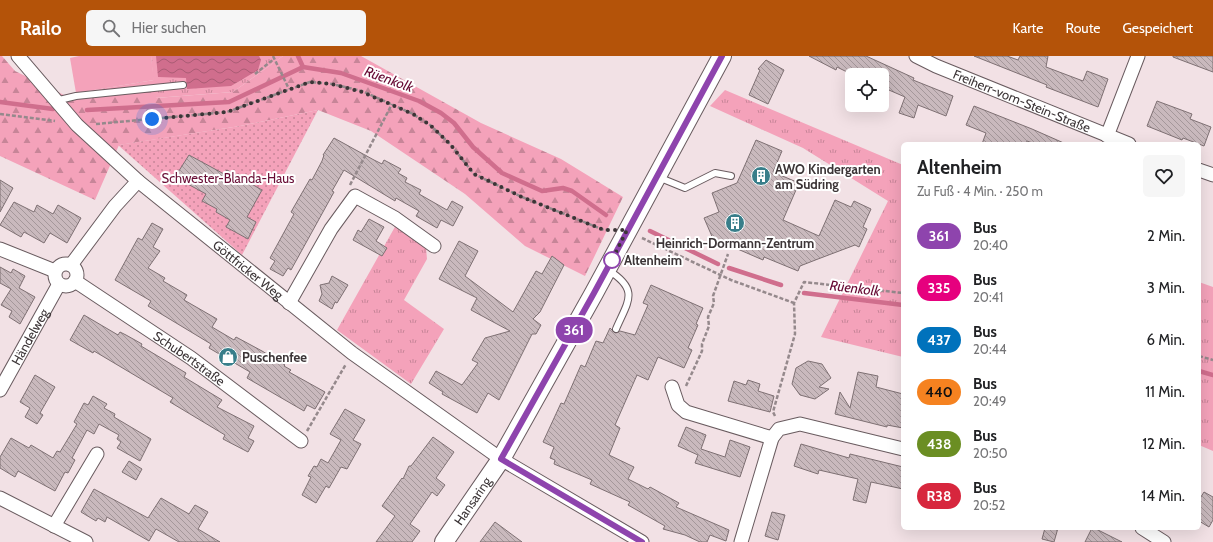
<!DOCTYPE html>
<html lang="de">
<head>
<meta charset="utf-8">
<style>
	:root { --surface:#fff; --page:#f6f6f6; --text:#202124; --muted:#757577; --accent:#b45309 }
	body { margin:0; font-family:Cabin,sans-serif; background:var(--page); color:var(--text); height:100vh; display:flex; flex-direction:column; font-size:15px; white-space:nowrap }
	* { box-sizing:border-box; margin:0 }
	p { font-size:13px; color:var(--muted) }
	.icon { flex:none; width:22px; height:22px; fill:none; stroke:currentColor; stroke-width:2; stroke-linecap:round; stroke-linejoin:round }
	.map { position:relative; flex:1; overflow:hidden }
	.panel { position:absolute; left:901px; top:86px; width:300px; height:388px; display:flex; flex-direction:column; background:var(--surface); border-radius:6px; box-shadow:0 4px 16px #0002 }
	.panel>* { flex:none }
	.badge { padding:0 8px; border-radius:13px; font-size:14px; line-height:26px }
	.tools { position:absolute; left:845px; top:12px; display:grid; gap:8px }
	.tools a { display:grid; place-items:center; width:44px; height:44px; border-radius:6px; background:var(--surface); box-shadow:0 4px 16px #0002; font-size:20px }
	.you { position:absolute; width:20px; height:20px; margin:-10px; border:3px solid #fff; border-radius:50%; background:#1a73e8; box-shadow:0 0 0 6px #1a73e833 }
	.map>.badge { position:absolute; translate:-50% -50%; box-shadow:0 0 0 2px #fff }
	.round { display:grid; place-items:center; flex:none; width:42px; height:42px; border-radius:6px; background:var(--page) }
	.overview { display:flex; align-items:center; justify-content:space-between; height:68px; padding:0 16px }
	h1 { font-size:19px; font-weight:800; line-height:30px }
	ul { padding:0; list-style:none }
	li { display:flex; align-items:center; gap:12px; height:52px; padding:0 16px }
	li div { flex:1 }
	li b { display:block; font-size:15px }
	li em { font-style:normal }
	li .badge { min-width:44px; font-weight:700; text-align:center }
	header { display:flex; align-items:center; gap:24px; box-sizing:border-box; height:56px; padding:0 20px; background:var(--accent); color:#fff }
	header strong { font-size:19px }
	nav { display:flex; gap:22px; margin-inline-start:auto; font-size:14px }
	.search { width:280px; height:36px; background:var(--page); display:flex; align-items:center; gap:10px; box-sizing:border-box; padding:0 14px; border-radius:6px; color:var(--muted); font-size:15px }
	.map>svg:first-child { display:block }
	.grass { fill:url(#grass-tufts) }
	.forest { fill:url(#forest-firs) }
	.garden { fill:url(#garden-dots) }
	.pitch { fill:#f4a2ba }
	.water { fill:url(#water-waves) }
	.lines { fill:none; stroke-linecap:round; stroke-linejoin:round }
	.stream { stroke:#d06e8d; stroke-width:4.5 }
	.building { fill:url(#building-back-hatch); stroke:#7e7073 }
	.lane-casing { stroke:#695b5f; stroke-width:8 }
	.street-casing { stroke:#695b5f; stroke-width:15 }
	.secondary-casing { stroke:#695b5f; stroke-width:20 }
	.path { stroke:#95898c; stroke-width:2.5; stroke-dasharray:4 2; stroke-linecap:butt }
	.lane { stroke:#fff; stroke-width:6 }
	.street { stroke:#fff; stroke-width:13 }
	.secondary { stroke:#fff; stroke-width:18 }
	.line-casing { stroke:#fff; stroke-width:9 }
	.line { stroke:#8e44ad; stroke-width:6 }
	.walk { stroke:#3c3537; stroke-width:4; stroke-dasharray:0 7.2 }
	.stop-dot { fill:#fff; stroke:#8e44ad; stroke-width:2 }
	.labels { text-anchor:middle; stroke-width:4; stroke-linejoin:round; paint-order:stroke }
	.street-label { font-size:13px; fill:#3c3537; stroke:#fff }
	.poi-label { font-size:13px; font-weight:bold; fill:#3c3537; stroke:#fff; text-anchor:start }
	.park-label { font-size:13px; fill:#690e36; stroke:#fff }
	.stop-label { font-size:13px; font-weight:bold; fill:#3c3537; stroke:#fff; text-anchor:start }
	.water-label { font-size:14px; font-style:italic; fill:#660933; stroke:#fff }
</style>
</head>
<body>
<header>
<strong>Railo</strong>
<div class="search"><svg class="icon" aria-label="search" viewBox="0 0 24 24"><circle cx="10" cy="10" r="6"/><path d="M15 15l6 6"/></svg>Hier suchen</div>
<nav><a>Karte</a><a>Route</a><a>Gespeichert</a></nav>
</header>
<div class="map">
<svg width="1213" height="486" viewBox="0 0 1213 486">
	<defs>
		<pattern id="grass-tufts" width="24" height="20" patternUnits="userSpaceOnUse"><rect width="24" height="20" fill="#f4a2ba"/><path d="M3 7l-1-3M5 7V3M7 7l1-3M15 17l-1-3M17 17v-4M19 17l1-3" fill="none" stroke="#c78598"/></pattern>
		<pattern id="forest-firs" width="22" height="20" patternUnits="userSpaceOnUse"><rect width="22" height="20" fill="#f4a2ba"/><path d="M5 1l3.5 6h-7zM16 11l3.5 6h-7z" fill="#c78598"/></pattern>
		<pattern id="garden-dots" width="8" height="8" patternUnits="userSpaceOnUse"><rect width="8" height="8" fill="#f4a2ba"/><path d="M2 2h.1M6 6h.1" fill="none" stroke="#c78598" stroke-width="1.8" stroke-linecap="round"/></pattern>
		<pattern id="water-waves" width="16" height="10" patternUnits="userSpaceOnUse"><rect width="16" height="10" fill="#d06e8d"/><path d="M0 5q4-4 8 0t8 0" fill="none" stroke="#aa5b74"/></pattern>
		<pattern id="building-back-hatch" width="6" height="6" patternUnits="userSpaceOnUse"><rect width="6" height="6" fill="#c9b9bd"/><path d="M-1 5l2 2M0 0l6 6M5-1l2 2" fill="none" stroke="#a4979a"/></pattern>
	</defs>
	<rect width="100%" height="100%" fill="#f2e1e5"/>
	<path class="grass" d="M 151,0 L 283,0 L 233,36 L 155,42 Z
		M 725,34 L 903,109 L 903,301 L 821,281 L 888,145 L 803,92 L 710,50 Z
		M 396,169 L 426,192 L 427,203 L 404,244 L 444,273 L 411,328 L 337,274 Z
		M 1199,226 L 1213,231 L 1213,395 L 1199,389 Z"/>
	<path class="forest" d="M 0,0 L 2,0 L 15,15 L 64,39 L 154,24 L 156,42 L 233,36 L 283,0 L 361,0 L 481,67 L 561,103 L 623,141 L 585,220 L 525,190 L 465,138 L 371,75 L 318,54 L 240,70 L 119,89 L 95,144 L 0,100 Z"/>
	<path class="garden" d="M 318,54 L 242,199 L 118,89 L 240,70 Z"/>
	<path class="pitch" d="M 79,0 L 151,0 L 154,24 L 76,37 L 70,2 Z"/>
	<path class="water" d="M 156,0 L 259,0 L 261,4 L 258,14 L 231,30 L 187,33 L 186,22 L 158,21 Z"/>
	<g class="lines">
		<path class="stream" d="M 298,0 L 303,11
			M 0,46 L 53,53
			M 87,54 L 229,46 L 303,11 L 341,17 L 419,45 L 441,57 L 454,67 L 473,91 L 502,117 L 542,135 L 563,132 L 572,135 L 606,159
			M 650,175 L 718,208
			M 729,212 L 781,229
			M 804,237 L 903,249
			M 1199,315 L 1213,319"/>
	</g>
	<path class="building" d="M 809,0 L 866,0 L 914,22 L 913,24 L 953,40 L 946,60 L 918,49 L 914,62 L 899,57 L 905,41 L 882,31 L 887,19 L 853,19 L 837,11 L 836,14 Z
		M 974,0 L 1007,0 L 1018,4 L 1020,0 L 1048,0 L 1046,11 L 1083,25 L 1087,15 L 1108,23 L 1098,51 L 1046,31 L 1047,29 Z
		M 1173,0 L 1213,0 L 1213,16 L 1173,1 Z
		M 766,4 L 784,14 L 768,48 L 749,39 L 760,14 L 758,13 Z
		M 1157,45 L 1192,58 L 1190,63 L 1211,71 L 1204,90 L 1183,82 L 1182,84 L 1147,70 Z
		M 974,50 L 1032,73 L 1066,88 L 1035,88 L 1027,85 L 1026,88 L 982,88 L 986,77 L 966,69 Z
		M 334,82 L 374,104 L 382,108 L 384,104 L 401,113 L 398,117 L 407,122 L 405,126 L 421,134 L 419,138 L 447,154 L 452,145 L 463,151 L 453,170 L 441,164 L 437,172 L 416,160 L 419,155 L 396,142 L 395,145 L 344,114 L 332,135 L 334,136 L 291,214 L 288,212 L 283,220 L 270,213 L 275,205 L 270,202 L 294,158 L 291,156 L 310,123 L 312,124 L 322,105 L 324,99 L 323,99 Z
		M 756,84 L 782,95 L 773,116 L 799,127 L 783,164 L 819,180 L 835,144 L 851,151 L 854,145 L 871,153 L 863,171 L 867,173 L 859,191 L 855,189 L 818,203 L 800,210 L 798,215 L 764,201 L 763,204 L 726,188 L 717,192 L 704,162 L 719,156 L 712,137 L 737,127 Z
		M 189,99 L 224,118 L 227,114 L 262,134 L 247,161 L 256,166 L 248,183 L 226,171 L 230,164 L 216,156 L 217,153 L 202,145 L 206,138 L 175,121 Z
		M 0,124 L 13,132 L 0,156 Z
		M 14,146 L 34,156 L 37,149 L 53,158 L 58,149 L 81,162 L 67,187 L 50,177 L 44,187 L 24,176 L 21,181 L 0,169 Z
		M 369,163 L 384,171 L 376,185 L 387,192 L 382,200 L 353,184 L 358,174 L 361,176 Z
		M 152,167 L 163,173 L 153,191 L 160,195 L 148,212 L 165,222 L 163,225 L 187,239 L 184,244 L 217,263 L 212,271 L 234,284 L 236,281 L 262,295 L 285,309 L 284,310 L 291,314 L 289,316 L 325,336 L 315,353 L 307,349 L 304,355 L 247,322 L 250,316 L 209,292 L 211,288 L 148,250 L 151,245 L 115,224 L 138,182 L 142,184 Z
		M 459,185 L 478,195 L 465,220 L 513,256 L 536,215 L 542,218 L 552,200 L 564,209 L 540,256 L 533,263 L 541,269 L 536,278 L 532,278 L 499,344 L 488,337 L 477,357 L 442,338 L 443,336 L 429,327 L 436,315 L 462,329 L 478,307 L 472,304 L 485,282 L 510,275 L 471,254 L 477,242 L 439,223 Z
		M 0,211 L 11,217 L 13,213 L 25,220 L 19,232 L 35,241 L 20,268 L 9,261 L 12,255 L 1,249 L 11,233 L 0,227 Z
		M 332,220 L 348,229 L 337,247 L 335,246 L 332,253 L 319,245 L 322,238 L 320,229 L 329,227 Z
		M 651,229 L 703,252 L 696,268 L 698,269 L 688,292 L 692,294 L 684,312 L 658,301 L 648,324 L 637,319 L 615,369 L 620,372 L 609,399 L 634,411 L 628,423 L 648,433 L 650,431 L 679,447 L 676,451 L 729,474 L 726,485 L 710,479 L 707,486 L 700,486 L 685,479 L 663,473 L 665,470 L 628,449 L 630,446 L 590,428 L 592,424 L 554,408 L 555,404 L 550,402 L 554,391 L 543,386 L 561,347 L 564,348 L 581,309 L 585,311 L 596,285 L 603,287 L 610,272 L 615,277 L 620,275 L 635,279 L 648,249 L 643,247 Z
		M 84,259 L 118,279 L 120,276 L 126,279 L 142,288 L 141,290 L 186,317 L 184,321 L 222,344 L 217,351 L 254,370 L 248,382 L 254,385 L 248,396 L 223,383 L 225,379 L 170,346 L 173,342 L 94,295 L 93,297 L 70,284 Z
		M 808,305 L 822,308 L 831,322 L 819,331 L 829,333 L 815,343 L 800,339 L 792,328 L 796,312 Z
		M 858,316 L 878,320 L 876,331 L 903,338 L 903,372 L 887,369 L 887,371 L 835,358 L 840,336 L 850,352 Z
		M 35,319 L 55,331 L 40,357 L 43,359 L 37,368 L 25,361 L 30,352 L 20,346 Z
		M 748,324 L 760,328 L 758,335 L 774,340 L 770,356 L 728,345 L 734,325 L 746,329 Z
		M 93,340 L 107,348 L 104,352 L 115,358 L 114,361 L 151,383 L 140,405 L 117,392 L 121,386 L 117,383 L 119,379 L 99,368 L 94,378 L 87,374 L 72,402 L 75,404 L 68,417 L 65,416 L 55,435 L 18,415 L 15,421 L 0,412 L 0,401 L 11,382 L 29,392 L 31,389 L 53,402 L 57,395 L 60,396 L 77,368 L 74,366 L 84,347 L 88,349 Z
		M 345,353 L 365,364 L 353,384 L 361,388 L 347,413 L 341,411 L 329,432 L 326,430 L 316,447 L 302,439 L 311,421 L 308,420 L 314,410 L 317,411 L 321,403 L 328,407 L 341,384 L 330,378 Z
		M 686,371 L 706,379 L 701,393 L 725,401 L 730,384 L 750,391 L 740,421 L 695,407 L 698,399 L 678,390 Z
		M 433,381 L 454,396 L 436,422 L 445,429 L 437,440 L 432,436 L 410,468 L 420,475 L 412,486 L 376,486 L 395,460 L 382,450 L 402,422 L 403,423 L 409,410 L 411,410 Z
		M 801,388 L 849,402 L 850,398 L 903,411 L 903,433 L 871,426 L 866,447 L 853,444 L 858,423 L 819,414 L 818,418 L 794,410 Z
		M 129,405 L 142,413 L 136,424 L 122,416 Z
		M 94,433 L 148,462 L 161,442 L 189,458 L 195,449 L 208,456 L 198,473 L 220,486 L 179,486 L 156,473 L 149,485 L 107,461 L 105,466 L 98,462 L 96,465 L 81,456 Z
		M 1204,436 L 1213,441 L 1213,464 L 1209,471 L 1199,465 L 1199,444 Z
		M 772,456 L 785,459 L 778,484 L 765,480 Z
		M 495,466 L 522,486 L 480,486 Z
		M 1045,472 L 1058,472 L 1054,486 L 1042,483 Z
		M 1092,472 L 1094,472 L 1122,486 L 1085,486 Z"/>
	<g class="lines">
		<defs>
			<path id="lane" d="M 55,45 L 76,40 L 183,29
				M 658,121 L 685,132 L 715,117 L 731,120
				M 608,214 C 640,234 628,245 616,273"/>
			<g id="street">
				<path id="s1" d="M 18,0 L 77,69 L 138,125 L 352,297 L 501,403 L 642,486"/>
				<path id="s2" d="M 916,0 L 936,10 L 1129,88"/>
				<path d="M 1107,80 L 1138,0"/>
				<path d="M 1199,114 L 1213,119"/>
				<path d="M 0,193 L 55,215"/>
				<circle cx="66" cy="219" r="11"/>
				<path d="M 71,209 L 115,150 L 138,125"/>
				<path id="s3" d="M 75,225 L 191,302 L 301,385"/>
				<path d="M 289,247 L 331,173 L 355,140 L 395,162 L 434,190"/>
				<path d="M 672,331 L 678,349 L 686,356 L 772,382"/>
				<path id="s4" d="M 0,334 L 59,228"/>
				<path d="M 0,442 L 86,486"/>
				<path d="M 54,470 L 97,398"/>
				<path d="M 1142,472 L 1164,486"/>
				<path d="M 741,486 L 772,382 L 779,373 L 800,368 L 903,393"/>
			</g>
			<g id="secondary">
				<path id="s5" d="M 444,486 L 501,403 L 594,237 L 722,0"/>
			</g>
		</defs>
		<use href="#lane" class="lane-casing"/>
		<use href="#street" class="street-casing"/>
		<use href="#secondary" class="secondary-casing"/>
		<path class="path" d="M 273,0 L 289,33
			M 255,18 L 274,3
			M 0,58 L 55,65
			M 96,68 L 227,56 L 310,26 L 332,28 L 362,35 L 413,58 L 430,69 L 450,88 L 474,118 L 522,141 L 604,174 L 611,174
			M 350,129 L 392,48
			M 642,182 L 731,224 L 794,247
			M 1199,300 L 1213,304
			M 686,330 L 702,295 L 702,288 L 709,270 L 708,261 L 714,247 L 713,240 L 728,198
			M 775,360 L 773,356 L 795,278 L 794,247 L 804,226 L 903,237
			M 307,375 L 346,308"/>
		<use href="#lane" class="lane"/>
		<use href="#street" class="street"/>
		<use href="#secondary" class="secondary"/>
	</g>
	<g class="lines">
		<defs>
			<path id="line" d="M 642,486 L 501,403 L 594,237 L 722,0"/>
		</defs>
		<use href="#line" class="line-casing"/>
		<use href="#line" class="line"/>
		<path class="walk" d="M 152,63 L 227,56 L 310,26 L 332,28 L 362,36 L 413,58 L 430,69 L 450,88 L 474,118 L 522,141 L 604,174 L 627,174 L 612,204"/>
	</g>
	<defs>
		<symbol id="building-disc" viewBox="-11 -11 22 22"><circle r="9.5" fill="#387e8a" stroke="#fff"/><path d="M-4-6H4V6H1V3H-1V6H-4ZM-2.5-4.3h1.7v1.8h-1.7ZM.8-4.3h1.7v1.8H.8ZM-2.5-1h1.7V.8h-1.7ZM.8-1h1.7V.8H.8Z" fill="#fff"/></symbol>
		<symbol id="shop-disc" viewBox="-11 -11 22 22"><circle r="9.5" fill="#387e8a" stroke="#fff"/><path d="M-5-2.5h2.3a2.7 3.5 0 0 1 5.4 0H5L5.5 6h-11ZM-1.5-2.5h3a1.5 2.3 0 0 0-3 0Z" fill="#fff"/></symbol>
	</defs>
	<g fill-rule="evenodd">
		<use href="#building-disc" x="750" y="109" width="22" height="22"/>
		<use href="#building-disc" x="724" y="156" width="22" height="22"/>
		<use href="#shop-disc" x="217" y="290" width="22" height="22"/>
	</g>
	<circle class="stop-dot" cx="612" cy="204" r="8"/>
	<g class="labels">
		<g class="street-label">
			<text dy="5" stroke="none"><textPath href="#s2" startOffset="115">Freiherr-vom-Stein-Straße</textPath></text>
			<text dy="5" stroke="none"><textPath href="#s1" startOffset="315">Göttfricker Weg</textPath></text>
			<text dy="5" stroke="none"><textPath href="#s4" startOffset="61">Händelweg</textPath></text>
			<text dy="5" stroke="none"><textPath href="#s3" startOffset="138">Schubertstraße</textPath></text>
			<text dy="5" stroke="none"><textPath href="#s5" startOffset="50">Hansaring</textPath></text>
		</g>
		<g class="poi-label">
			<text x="775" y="118">AWO Kindergarten<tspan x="775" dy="15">am Südring</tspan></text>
			<text x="735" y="192" text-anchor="middle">Heinrich-Dormann-Zentrum</text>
			<text x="242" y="306">Puschenfee</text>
		</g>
		<g class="park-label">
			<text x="228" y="127">Schwester-Blanda-Haus</text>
		</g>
		<g class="stop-label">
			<text x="624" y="209">Altenheim</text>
		</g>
		<g class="water-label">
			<text transform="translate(389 23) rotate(20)" y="5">Rüenkolk</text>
			<text transform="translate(855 232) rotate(7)" y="5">Rüenkolk</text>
		</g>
	</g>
</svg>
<div class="tools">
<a><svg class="icon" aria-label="locate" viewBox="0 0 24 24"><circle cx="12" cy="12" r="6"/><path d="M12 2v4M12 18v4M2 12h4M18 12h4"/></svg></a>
</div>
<div class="you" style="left:152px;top:63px"></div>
<b class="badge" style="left:574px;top:274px;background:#8e44ad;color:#fff">361</b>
<section class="panel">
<div class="overview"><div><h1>Altenheim</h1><p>Zu Fuß · 4 Min. · 250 m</p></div><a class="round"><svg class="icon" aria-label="heart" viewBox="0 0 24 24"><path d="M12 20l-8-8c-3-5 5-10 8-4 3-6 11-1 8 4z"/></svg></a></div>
<ul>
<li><span class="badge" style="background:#8e44ad;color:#fff">361</span><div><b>Bus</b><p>20:40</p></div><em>2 Min.</em></li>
<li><span class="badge" style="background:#e6007e;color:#fff">335</span><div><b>Bus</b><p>20:41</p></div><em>3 Min.</em></li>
<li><span class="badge" style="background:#0072bc;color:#fff">437</span><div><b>Bus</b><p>20:44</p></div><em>6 Min.</em></li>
<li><span class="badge" style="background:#f58220;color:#111">440</span><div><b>Bus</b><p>20:49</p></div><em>11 Min.</em></li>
<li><span class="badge" style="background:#6b8e23;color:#fff">438</span><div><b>Bus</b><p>20:50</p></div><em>12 Min.</em></li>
<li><span class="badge" style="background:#d7263d;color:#fff">R38</span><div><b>Bus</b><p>20:52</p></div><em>14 Min.</em></li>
</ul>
</section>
</div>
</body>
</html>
